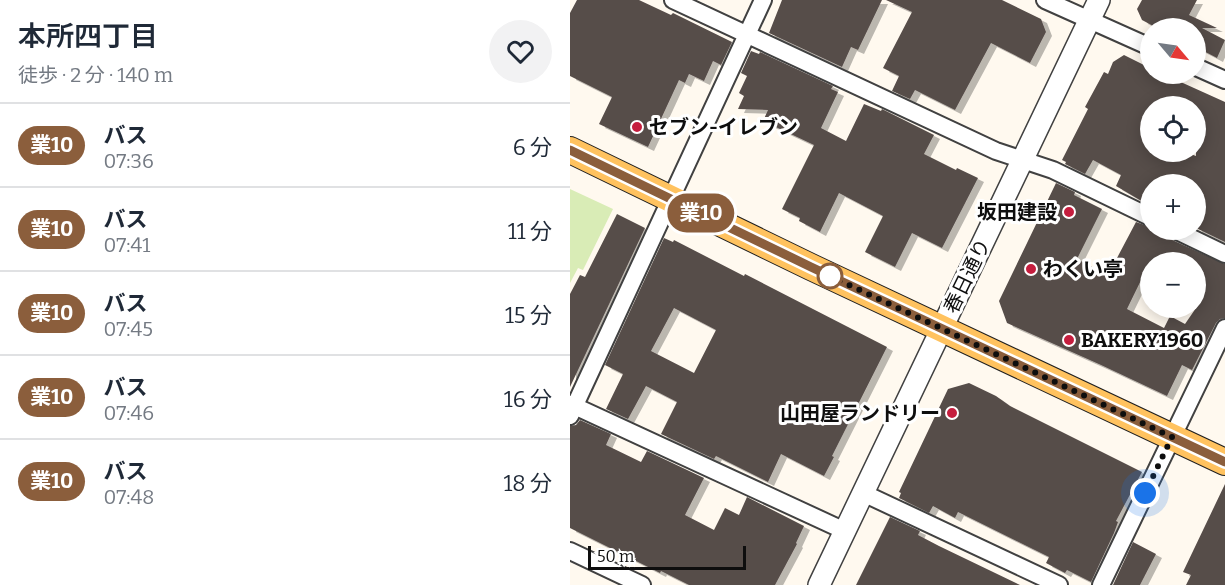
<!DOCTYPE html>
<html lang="ja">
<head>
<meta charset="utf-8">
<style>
	:root { --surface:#fff; --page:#f2f2f3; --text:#1f2937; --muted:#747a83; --line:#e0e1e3 }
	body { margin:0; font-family:Bitter,"Noto Sans JP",serif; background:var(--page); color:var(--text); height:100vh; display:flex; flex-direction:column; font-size:22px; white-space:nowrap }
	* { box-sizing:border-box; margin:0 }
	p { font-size:20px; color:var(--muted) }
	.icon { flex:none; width:33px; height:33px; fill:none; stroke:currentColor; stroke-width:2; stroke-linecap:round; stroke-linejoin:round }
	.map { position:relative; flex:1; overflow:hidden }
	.drawer { display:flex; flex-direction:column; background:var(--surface); width:570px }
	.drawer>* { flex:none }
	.badge { padding:0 12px; border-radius:20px; font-size:21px; line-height:39px }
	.needle { width:39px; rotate:119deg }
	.tools { position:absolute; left:570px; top:18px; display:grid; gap:12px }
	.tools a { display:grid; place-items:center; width:66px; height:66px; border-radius:50%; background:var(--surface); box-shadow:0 3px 15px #0003; font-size:30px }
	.scale { position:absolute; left:18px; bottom:15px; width:158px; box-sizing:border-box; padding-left:6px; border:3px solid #0e0e0e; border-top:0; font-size:16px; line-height:21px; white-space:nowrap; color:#0e0e0e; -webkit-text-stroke:4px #fff; paint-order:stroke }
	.you { position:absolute; width:30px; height:30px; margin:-15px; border:4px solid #fff; border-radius:50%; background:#1a73e8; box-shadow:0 0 0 9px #1a73e833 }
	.map>.badge { position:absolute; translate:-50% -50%; box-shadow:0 0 0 3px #fff }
	.round { display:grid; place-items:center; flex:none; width:63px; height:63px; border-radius:32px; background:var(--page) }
	.head { display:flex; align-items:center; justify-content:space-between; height:102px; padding:0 18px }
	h1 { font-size:28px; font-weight:600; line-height:45px }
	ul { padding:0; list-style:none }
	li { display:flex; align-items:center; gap:18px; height:84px; padding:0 18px; border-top:2px solid var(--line) }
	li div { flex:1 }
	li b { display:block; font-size:22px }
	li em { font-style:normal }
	li .badge { min-width:66px; font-weight:700; text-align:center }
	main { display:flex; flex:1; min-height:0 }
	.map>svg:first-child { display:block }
	.green { fill:#d9ecb6 }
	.building { fill:#574d4a; fill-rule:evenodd; filter:url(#shadow) }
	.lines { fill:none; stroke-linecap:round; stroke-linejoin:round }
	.minor-casing { stroke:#414141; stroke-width:20 }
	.tertiary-casing { stroke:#414141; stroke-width:24 }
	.primary-casing { stroke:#1f1f1f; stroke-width:28 }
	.minor { stroke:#fff; stroke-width:16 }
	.tertiary { stroke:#fff; stroke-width:21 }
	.primary { stroke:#ffc25f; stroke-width:26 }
	.line-casing { stroke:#fff; stroke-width:14 }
	.line { stroke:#8b5e3c; stroke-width:9 }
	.walk { stroke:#0e0e0e; stroke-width:6; stroke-dasharray:0 10.8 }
	.poi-dot { fill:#c51e3e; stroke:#fff; stroke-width:2 }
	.stop-dot { fill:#fff; stroke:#8b5e3c; stroke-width:3 }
	.labels { text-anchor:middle; stroke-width:6; stroke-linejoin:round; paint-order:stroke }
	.poi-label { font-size:20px; font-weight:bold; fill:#0e0e0e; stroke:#fff; text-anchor:start }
	.street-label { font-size:20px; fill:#0e0e0e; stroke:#fff }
</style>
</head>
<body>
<main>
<section class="drawer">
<div class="head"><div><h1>本所四丁目</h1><p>徒歩 · 2 分 · 140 m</p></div><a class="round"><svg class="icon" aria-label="heart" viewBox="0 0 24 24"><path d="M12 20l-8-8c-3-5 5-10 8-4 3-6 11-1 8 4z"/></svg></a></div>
<ul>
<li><span class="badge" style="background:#8b5e3c;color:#fff">業10</span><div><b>バス</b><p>07:36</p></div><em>6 分</em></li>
<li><span class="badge" style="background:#8b5e3c;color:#fff">業10</span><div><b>バス</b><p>07:41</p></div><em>11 分</em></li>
<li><span class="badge" style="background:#8b5e3c;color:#fff">業10</span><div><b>バス</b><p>07:45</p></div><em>15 分</em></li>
<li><span class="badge" style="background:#8b5e3c;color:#fff">業10</span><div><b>バス</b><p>07:46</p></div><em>16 分</em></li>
<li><span class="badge" style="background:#8b5e3c;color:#fff">業10</span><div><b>バス</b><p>07:48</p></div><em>18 分</em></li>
</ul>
</section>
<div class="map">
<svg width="655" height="585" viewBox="0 0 655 585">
	<defs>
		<filter id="shadow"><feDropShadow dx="6" dy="4" stdDeviation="0" flood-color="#0004"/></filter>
	</defs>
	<rect width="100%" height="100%" fill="#fff9ef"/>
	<path class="green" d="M 0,189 L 43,209 L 13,270 L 8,268 L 0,283 Z"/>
	<path class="building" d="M 7,0 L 69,0 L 101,15 L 103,13 L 162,42 L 151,65 L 143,61 L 134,81 L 119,74 L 115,83 L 109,80 L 78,147 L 29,124 L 42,97 L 0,76 L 0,13 Z
		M 212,0 L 312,0 L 288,50 L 281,47 L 272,67 L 199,33 Z
		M 316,0 L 432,0 L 471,19 L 476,32 L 460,63 L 421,43 L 385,110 L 345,90 L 340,99 L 322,91 L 329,76 L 313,68 L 342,12 Z
		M 572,0 L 627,0 L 619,15 L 647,28 L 632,28 L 655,40 L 647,58 L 626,47 L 626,28 L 587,28 L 572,20 L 567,9 Z
		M 181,51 L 189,54 L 190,52 L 263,86 L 261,89 L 268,92 L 251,128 L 276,141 L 294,104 L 311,111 L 312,109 L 364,135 L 354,154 L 386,170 L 387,168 L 408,178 L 372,248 L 342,233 L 325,267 L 295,252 L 313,216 L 269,193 L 250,232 L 229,221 L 230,218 L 212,209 L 244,145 L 193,121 L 198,110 L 168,109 L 174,96 L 169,93 L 177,76 L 171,73 Z
		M 554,55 L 580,68 L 580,74 L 593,74 L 655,102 L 655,242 L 626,228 L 626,184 L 580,184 L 580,206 L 546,186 L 551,175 L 523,160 L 515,174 L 495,164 L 496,162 L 492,160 L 518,109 L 515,107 L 534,72 L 538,74 L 543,62 ZM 580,106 L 626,106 L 626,156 L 615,152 L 580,152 Z
		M 486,183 L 505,192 L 504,195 L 532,209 L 507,259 L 538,275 L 566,222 L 580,227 L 580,230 L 595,230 L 596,235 L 600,239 L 655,264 L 655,318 L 650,319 L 646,323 L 622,370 L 612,365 L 597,396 L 531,365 L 437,323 L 429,301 ZM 580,262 L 626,262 L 626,308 L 615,324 L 600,316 L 594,328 L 557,309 L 574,274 L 580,277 Z
		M 47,214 L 75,228 L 0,387 L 0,294 L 10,275 L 15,277 Z
		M 94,238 L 103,242 L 104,240 L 174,276 L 175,274 L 317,347 L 262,456 L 264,457 L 254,476 L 211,454 L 198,482 L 146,456 L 144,459 L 91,434 L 107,402 L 76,386 L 58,419 L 36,409 L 53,374 L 35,365 ZM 104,308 L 146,330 L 124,373 L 81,351 Z
		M 399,383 L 426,396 L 440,406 L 572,472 L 546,521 L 548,522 L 544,533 L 521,582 L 497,570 L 495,573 L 476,563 L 479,557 L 388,512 L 385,518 L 363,506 L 359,513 L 329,498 L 331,493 L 329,492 L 378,389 Z
		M 10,420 L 41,434 L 36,445 L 71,462 L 77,451 L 134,478 L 115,515 L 144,530 L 155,508 L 169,515 L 177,497 L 234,526 L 226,543 L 227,544 L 205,585 L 119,585 L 91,571 L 90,573 L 0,528 L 0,426 L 6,425 Z
		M 655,484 L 655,585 L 616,585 L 621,575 L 613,572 Z
		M 320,517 L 350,531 L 348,535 L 369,546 L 450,585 L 286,585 Z
		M 563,542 L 586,554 L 570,585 L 543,585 Z"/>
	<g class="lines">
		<defs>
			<path id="minor" d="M 103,0 L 426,151 L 483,170 L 580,217
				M 475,0 L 580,47
				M 626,67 L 655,80
				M 605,230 L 655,254
				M 0,404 L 275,531
				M 0,416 L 193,0
				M 293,493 L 489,585
				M 0,551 L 72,585
				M 531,585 L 655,328"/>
			<path id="tertiary" d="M 249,585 L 529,0"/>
			<path id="primary" d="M 0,150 L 241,267 L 655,462"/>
		</defs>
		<use href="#minor" class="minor-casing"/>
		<use href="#tertiary" class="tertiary-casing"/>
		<use href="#primary" class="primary-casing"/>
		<use href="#minor" class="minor"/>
		<use href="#tertiary" class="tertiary"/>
		<use href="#primary" class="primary"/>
	</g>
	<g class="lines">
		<defs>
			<path id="line" d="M 0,150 L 241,267 L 655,462"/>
		</defs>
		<use href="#line" class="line-casing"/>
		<use href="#line" class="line"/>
		<path class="walk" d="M 260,276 L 602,437 L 575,493"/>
	</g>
	<g class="poi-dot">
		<circle cx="67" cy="127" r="6"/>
		<circle cx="499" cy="212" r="6"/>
		<circle cx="461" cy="269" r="6"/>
		<circle cx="499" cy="340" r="6"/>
		<circle cx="382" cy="413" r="6"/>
	</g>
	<circle class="stop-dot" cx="260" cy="276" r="12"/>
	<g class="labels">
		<g class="poi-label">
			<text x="79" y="134">セブン-イレブン</text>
			<text x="487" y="219" text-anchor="end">坂田建設</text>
			<text x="473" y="276">わくい亭</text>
			<text x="511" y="347">BAKERY1960</text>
			<text x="370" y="420" text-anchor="end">山田屋ランドリー</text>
		</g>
		<g class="street-label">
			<text transform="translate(397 276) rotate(-64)" y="7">春日通り</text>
		</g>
	</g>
</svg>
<div class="tools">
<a><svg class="needle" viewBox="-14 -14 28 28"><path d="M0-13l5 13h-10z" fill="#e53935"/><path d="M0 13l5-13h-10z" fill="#747a83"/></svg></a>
<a><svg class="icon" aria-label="locate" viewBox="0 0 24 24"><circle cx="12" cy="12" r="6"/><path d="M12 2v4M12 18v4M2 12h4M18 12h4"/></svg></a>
<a>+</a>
<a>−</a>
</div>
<div class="scale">50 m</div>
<div class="you" style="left:575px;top:493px"></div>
<b class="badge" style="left:131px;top:213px;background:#8b5e3c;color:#fff">業10</b>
</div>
</main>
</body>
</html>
